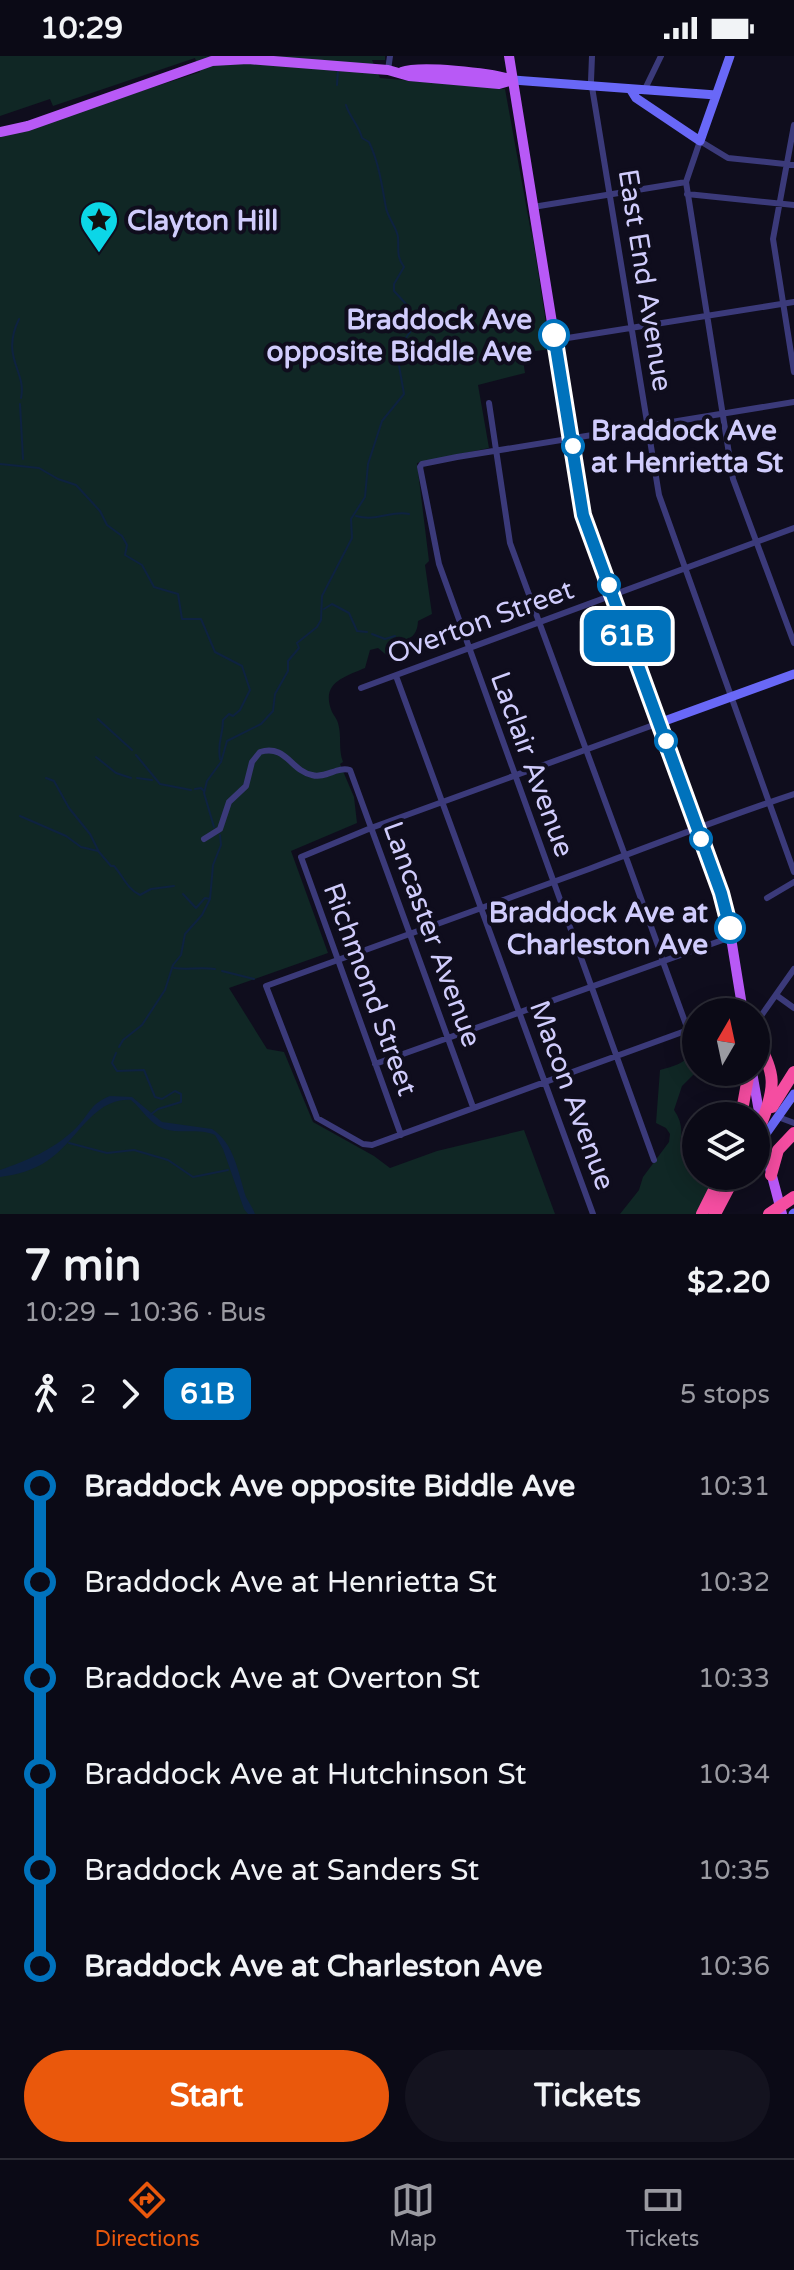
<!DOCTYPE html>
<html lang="en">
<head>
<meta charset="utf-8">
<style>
	:root { --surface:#0b0a16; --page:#14131f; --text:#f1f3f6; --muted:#9a9aa1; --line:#2b2b35; --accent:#ea580c }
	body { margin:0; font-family:"Varela Round",sans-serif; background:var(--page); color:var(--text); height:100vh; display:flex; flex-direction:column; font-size:30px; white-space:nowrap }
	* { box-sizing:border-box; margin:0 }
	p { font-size:26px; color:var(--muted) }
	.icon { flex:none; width:44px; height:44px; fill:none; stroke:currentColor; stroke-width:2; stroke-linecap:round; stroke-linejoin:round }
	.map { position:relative; height:1158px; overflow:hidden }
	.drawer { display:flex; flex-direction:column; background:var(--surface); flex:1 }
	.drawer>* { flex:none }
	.badge { padding:0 16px; border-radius:12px; font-size:28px; line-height:52px }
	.needle { width:52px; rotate:9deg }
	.tools { position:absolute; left:682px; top:942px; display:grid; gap:16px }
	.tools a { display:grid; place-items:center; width:88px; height:88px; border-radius:50%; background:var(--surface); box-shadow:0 4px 20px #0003,0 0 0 2px var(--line); font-size:40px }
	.map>.badge { position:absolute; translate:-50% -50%; box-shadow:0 0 0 4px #fff }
	.legs { display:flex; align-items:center; gap:12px; height:88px; padding:0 24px; font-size:26px }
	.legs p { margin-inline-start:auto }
	.overview { display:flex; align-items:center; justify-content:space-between; height:136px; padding:0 24px }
	h1 { font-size:44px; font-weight:800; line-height:60px }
	.action { display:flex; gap:16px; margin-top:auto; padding:16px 24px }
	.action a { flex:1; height:92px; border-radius:48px; background:var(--accent); color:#fff; font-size:32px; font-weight:800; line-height:92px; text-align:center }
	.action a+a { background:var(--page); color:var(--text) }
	ul { padding:0 24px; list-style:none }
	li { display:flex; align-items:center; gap:28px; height:96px; font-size:30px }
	li i { display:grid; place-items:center; width:12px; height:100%; margin:0 10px; background:currentColor }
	li i::after { content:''; width:20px; height:20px; margin:-10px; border:6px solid; border-radius:50%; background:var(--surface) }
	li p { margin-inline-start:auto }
	li:first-child i { background:linear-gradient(#0000 50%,currentColor 0) }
	li:last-child i { background:linear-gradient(currentColor 50%,#0000 0) }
	.status { display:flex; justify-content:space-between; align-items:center; height:56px; padding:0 40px; background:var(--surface); direction:ltr }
	.status svg { height:22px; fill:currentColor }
	.dock { display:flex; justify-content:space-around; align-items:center; height:112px; border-top:2px solid var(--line); background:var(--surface); font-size:22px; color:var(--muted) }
	.dock a { display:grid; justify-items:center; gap:4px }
	.dock .active { color:var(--accent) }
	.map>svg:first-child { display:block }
	.green { fill:#102725 }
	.water { fill:#0e2240 }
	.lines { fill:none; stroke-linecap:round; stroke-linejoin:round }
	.stream { stroke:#0e2240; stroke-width:2 }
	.street { stroke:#3b3a7a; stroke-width:6 }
	.secondary { stroke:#6968f7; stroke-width:9 }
	.primary { stroke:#b859f6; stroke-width:10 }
	.highway { stroke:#f54da1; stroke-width:12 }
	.highway-bridge { stroke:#f54da1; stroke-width:12 }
	.line-1-casing { stroke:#fff; stroke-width:18 }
	.line-1 { stroke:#0072bc; stroke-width:12 }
	.stop-1-dot { fill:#fff; stroke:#0072bc; stroke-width:4 }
	.labels { text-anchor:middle; stroke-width:8; stroke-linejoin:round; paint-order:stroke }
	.poi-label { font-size:28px; font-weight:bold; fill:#d0ccfc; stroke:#0f0d1d; text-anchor:start }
	.street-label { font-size:28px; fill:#d0ccfc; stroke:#0f0d1d }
	.stop-label { font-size:28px; font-weight:bold; fill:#d0ccfc; stroke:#0f0d1d; text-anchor:end }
</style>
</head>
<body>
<div class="status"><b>10:29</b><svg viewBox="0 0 49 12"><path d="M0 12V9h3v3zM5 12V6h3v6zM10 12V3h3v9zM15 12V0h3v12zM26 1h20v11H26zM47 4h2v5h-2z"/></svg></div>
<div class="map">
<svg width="794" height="1158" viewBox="0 0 794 1158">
	<rect width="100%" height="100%" fill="#0f0d1d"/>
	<path class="green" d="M 0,0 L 385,0 L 385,4 L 372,4 L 380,22 L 505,33 L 532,182 L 529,157 L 550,293 L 522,297 L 525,317 L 478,329 L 489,392 L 417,407 L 429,505 L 425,509 L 432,558 L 418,565 C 417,583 408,582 396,588 L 394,597 L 390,602 L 378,592 L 370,594 L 365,612 C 344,621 320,627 332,656 C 334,660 337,663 338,667 C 342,680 338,693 343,706 L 340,708 L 354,741 L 357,767 L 291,795 L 328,897 L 229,932 L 267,993 L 284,996 L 313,1066 L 374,1100 L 390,1112 L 437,1095 L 524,1074 L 555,1158 L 0,1158 L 0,81 L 200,16 L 195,2 L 53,50 L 50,43 L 0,60 Z
		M 696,974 L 696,1016 L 682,1030 L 674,1054 C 681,1064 683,1074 680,1086 L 688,1094 L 696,1095 L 696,1120 L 715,1120 L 696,1158 L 620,1158 L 639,1134 L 643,1121 L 669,1086 L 670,1078 L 666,1072 L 656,1067 L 660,1014 C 690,1006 690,1003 696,974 Z"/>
	<path class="water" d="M 110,1040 L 132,1041 L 162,1066 L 212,1073 C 235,1088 238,1117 246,1141 C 249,1147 253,1152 255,1158 L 248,1158 L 244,1153 L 223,1093 L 215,1079 C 199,1072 181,1078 164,1073 C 149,1067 142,1053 131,1044 C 93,1041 76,1087 47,1105 C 34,1114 16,1119 0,1121 L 0,1114 C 28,1104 51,1095 74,1074 C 89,1060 89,1048 110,1040 Z"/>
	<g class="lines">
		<path class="stream" d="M 337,29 L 338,13
			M 19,263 C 0,302 27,315 21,342
			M 20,348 L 23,403
			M 0,408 L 39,412 L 58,423 L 76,429 L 100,455 L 107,469 L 122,480 L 127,489 L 125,499 L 142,509 L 154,531 L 178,538 L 182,563 L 201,563 L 215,596 L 242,610 L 250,634 L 240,654 L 233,660 L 229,658 L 223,664 C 223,681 217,685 220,703
			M 356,460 C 378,466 391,454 409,458
			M 324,553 L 332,548 L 349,557 L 357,575 L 367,576
			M 372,578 L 385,583 L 395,580
			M 98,663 L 132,694
			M 136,699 L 160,728 L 191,734
			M 96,701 L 116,717 L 131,722
			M 46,722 L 54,725 L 69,752 L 90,778 L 99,796 L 111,810 L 114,810 C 123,820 127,833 140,839 L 151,833 L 174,830
			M 137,722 L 152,724
			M 195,733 L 201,732 L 204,735
			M 20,760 L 66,780 L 81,791 L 98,795
			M 214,771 L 204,737 L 207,725 L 221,706 L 227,685 L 261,668 L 273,655 L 275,638 L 288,615 L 288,605 L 299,592 L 297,587 L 317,571 L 321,564 L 322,540 L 352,482 L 351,463 L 365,441 L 368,408 L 382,365 L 404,338 L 398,304 L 402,287 L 413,272 L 413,262 L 406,248 L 394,235 L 394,228 L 404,211 C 396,200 399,194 398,181 C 397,172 388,162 386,152 C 382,130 379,107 369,86 L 362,82 C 359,69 350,62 346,49
			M 183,838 L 196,852 L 205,842 L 210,843
			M 174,912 C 188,914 199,911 215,913
			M 222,915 L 254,923
			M 119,991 L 123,984 L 142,969 L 165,934 L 173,909 L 181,899 L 185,878 L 202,859 L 210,843 L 213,809 L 221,789 L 220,779
			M 116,997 L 112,1007 L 117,1015 L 144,1014 L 155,1041 L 162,1043 L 175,1035 L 181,1038 L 181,1046 L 158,1053 L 150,1059
			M 69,1087 L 107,1097 L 134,1094 L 168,1104 L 193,1121 L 228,1114"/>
		<path class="street" d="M 592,0 L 591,25 L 659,439 L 794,816
			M 388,14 L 390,0
			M 644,35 L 661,0
			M 794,69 L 773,183 L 794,316
			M 794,109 L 728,102 L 700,85 L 686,126 L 733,423 L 794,587
			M 687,138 L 794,149
			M 533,151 L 686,126
			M 555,284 L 794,246
			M 489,347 L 510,487 L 623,794 L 627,804 L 661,898 L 662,903 L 688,974 L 372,1089 L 363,1088 L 317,1062 L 266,930 L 589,813 C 657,787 725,761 794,738
			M 396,620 L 593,1158
			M 361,632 L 794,472
			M 204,783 L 220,773 L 229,746 L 246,730 L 252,706 L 260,696 C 286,688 291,715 312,719 C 326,723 337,710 350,714 L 473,1051
			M 767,842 L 794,826
			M 776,939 L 794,952
			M 756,967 L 794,913
			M 375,1008 L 731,881
			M 778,1061 L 794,1067
			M 401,1079 L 301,801 L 371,772 L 659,667
			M 654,1104 L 439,508 L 420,411 L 422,408 L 457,401 L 794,346"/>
		<path class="secondary" d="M 513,24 L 716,39
			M 631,34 L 636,42 L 700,85 L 730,0
			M 659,667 L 794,618
			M 763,1082 L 794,1038
			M 793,1158 L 794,1157"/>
		<path class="primary" d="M 509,0 L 583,459 L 727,857 L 743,956
			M 402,16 C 420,9 490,17 510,23
			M 0,76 L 28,70 L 212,5 L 248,3 L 388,14 L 409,20 L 499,28 L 513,24
			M 752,1016 L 767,1101 L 782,1158"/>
		<path class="highway" d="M 756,983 C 776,1017 776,1031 761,1068
			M 772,1051 L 794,1016
			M 741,1060 L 749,1016
			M 771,1119 L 778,1094 L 794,1077
			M 702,1158 L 721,1120
			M 715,1158 L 735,1120"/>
		<path class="highway-bridge" d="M 756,1078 L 761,1068
			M 769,1158 L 794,1141"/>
	</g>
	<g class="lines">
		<defs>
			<path id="line-1" d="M 554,279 L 583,459 L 721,837 L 730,872"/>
		</defs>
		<use href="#line-1" class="line-1-casing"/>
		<use href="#line-1" class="line-1"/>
	</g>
	<defs>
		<symbol id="sight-pin" viewBox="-11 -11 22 30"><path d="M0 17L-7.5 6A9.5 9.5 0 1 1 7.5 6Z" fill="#0cd6e7" stroke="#0f0d1d"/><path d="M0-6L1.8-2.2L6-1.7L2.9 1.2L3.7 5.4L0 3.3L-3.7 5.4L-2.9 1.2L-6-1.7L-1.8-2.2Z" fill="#111"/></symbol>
	</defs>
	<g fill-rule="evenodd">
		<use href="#sight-pin" x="77" y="142" width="44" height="60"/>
	</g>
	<g class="stop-1-dot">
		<circle cx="554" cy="279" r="14"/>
		<circle cx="573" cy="390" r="10"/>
		<circle cx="609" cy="529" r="10"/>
		<circle cx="666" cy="685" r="10"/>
		<circle cx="701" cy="783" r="10"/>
		<circle cx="730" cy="872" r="14"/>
	</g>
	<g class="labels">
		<g class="poi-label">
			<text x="127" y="174">Clayton Hill</text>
		</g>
		<g class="street-label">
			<text transform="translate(646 224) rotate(81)" y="10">East End Avenue</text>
			<text transform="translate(480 565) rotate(-20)" y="10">Overton Street</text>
			<text transform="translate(533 708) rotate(70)" y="10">Laclair Avenue</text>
			<text transform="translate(433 878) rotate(70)" y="10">Lancaster Avenue</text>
			<text transform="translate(371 933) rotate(70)" y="10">Richmond Street</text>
			<text transform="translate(573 1039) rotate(70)" y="10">Macon Avenue</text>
		</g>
		<g class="stop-label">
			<text x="532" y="273">Braddock Ave<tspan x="532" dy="32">opposite Biddle Ave</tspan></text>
			<text x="591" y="384" text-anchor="start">Braddock Ave<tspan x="591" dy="32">at Henrietta St</tspan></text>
			<text x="708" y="866">Braddock Ave at<tspan x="708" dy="32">Charleston Ave</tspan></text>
		</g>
	</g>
</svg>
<div class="tools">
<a><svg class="needle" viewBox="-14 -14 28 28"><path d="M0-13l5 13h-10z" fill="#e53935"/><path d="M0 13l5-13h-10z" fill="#9a9aa1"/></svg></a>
<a><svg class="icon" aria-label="layers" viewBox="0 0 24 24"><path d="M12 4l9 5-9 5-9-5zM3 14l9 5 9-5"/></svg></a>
</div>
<b class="badge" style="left:627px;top:580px;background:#0072bc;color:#fff">61B</b>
</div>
<section class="drawer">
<div class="overview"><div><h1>7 min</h1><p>10:29 – 10:36 · Bus</p></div><b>$2.20</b></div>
<div class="legs"><svg class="icon" aria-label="walk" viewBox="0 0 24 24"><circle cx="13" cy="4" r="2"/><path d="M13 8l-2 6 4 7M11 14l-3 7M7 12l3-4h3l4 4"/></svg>2<svg class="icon" aria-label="forward" viewBox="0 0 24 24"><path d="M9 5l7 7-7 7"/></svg><b class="badge" style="background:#0072bc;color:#fff">61B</b><p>5 stops</p></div>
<ul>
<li><i style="color:#0072bc"></i><b>Braddock Ave opposite Biddle Ave</b><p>10:31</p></li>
<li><i style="color:#0072bc"></i><span>Braddock Ave at Henrietta St</span><p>10:32</p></li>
<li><i style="color:#0072bc"></i><span>Braddock Ave at Overton St</span><p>10:33</p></li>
<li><i style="color:#0072bc"></i><span>Braddock Ave at Hutchinson St</span><p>10:34</p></li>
<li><i style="color:#0072bc"></i><span>Braddock Ave at Sanders St</span><p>10:35</p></li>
<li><i style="color:#0072bc"></i><b>Braddock Ave at Charleston Ave</b><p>10:36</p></li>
</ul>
<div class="action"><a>Start</a><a>Tickets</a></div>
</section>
<nav class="dock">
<a class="active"><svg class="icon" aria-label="directions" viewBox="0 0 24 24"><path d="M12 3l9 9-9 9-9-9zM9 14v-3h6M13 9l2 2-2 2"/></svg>Directions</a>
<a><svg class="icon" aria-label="map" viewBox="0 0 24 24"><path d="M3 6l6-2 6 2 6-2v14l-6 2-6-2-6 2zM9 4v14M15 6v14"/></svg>Map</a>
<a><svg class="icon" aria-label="tickets" viewBox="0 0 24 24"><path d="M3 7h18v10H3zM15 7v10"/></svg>Tickets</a>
</nav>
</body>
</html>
